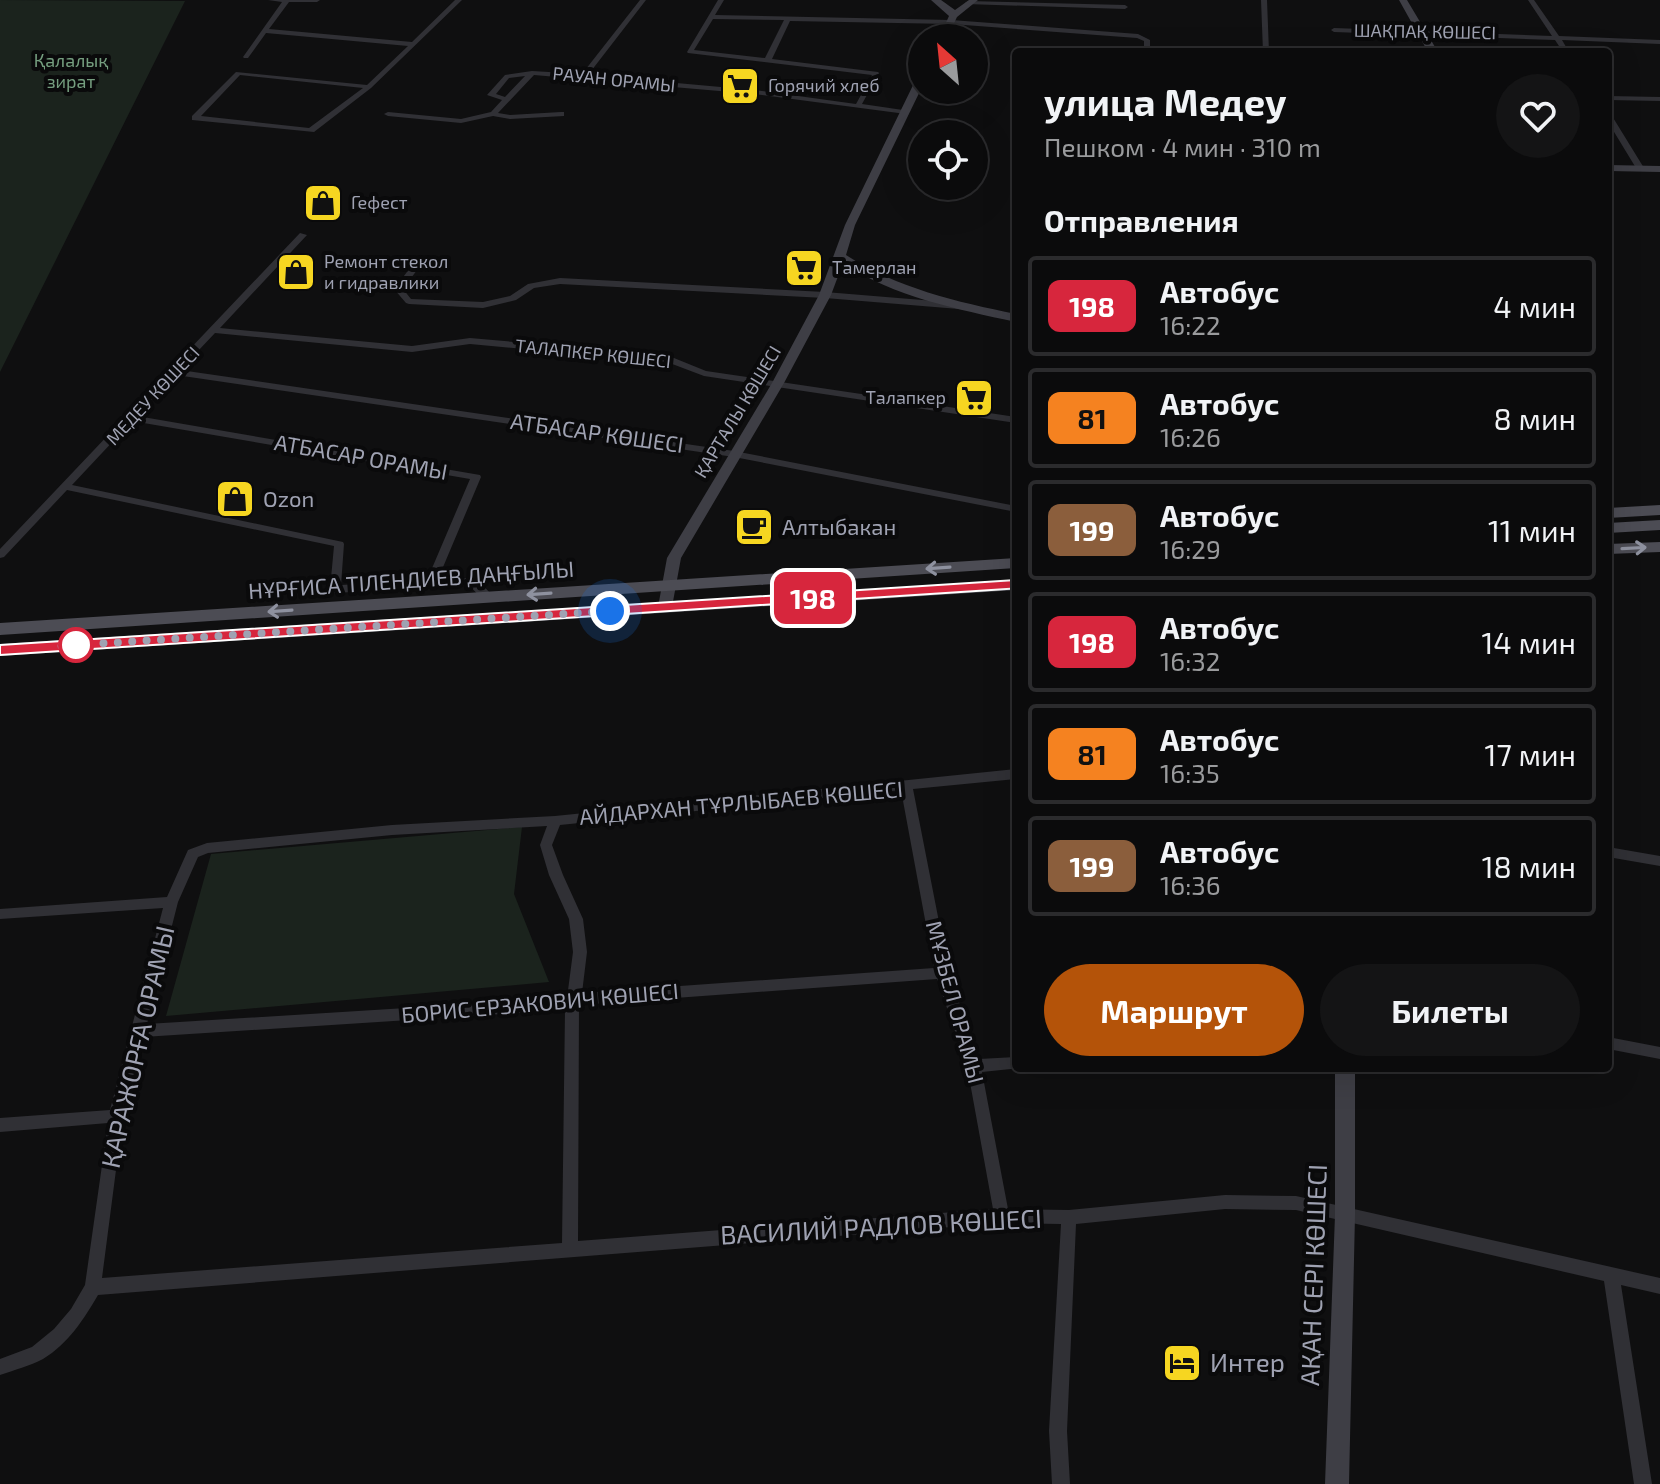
<!DOCTYPE html>
<html lang="ru">
<head>
<meta charset="utf-8">
<style>
	:root { --surface:#0b0b0c; --page:#141415; --text:#f1f3f6; --muted:#9a9b9d; --line:#2b2b2d; --accent:#b45309 }
	body { margin:0; font-family:"Exo 2",sans-serif; background:var(--page); color:var(--text); height:100vh; display:flex; flex-direction:column; font-size:30px; white-space:nowrap }
	* { box-sizing:border-box; margin:0 }
	p { font-size:26px; color:var(--muted) }
	.icon { flex:none; width:44px; height:44px; fill:none; stroke:currentColor; stroke-width:2; stroke-linecap:round; stroke-linejoin:round }
	.map { position:relative; flex:1; overflow:hidden }
	.panel { position:absolute; left:1012px; top:48px; width:600px; height:1024px; display:flex; flex-direction:column; background:var(--surface); border-radius:8px; box-shadow:0 8px 32px #0002,0 0 0 2px var(--line) }
	.panel>* { flex:none }
	.badge { padding:0 16px; border-radius:12px; font-size:28px; line-height:52px }
	.needle { width:52px; rotate:333deg }
	.fabs { position:absolute; left:908px; top:24px; display:grid; gap:16px }
	.fabs a { display:grid; place-items:center; width:80px; height:80px; border-radius:50%; background:var(--surface); box-shadow:0 8px 32px #0002,0 0 0 2px var(--line); font-size:40px }
	.you { position:absolute; width:40px; height:40px; margin:-20px; border:6px solid #fff; border-radius:50%; background:#1a73e8; box-shadow:0 0 0 12px #1a73e833 }
	.map>.badge { position:absolute; translate:-50% -50%; box-shadow:0 0 0 4px #fff }
	h2 { padding:0 32px; font-size:30px; line-height:72px }
	.round { display:grid; place-items:center; flex:none; width:84px; height:84px; border-radius:42px; background:var(--page) }
	.summary { display:flex; align-items:center; justify-content:space-between; height:136px; padding:0 32px }
	h1 { font-size:38px; font-weight:700; line-height:60px }
	.cta { display:flex; gap:16px; margin-top:auto; padding:16px 32px }
	.cta a { flex:1; height:92px; border-radius:48px; background:var(--accent); color:#fff; font-size:32px; font-weight:700; line-height:92px; text-align:center }
	.cta a+a { background:var(--page); color:var(--text) }
	ul { padding:0; list-style:none }
	li { display:flex; align-items:center; gap:24px; height:100px; margin:0 16px 12px; padding:0 16px; border:4px solid var(--line); border-radius:8px }
	li div { flex:1 }
	li b { display:block; font-size:30px }
	li em { font-style:normal }
	li .badge { min-width:88px; font-weight:700; text-align:center }
	.map>svg:first-child { display:block }
	.green { fill:#1b231d }
	.lines { fill:none; stroke-linecap:round; stroke-linejoin:round }
	.street { fill:#303035; fill-rule:evenodd }
	.secondary { fill:#3e3e45; fill-rule:evenodd }
	.primary { fill:#4c4c54; fill-rule:evenodd }
	.oneway { stroke:#8e919f }
	.line { fill:#d7263d; stroke:#fff; stroke-width:2 }
	.walk { stroke:#9fa2b2; stroke-width:8; stroke-dasharray:0 14.4 }
	.stop-dot { fill:#fff; stroke:#d7263d; stroke-width:4 }
	.labels { text-anchor:middle; stroke-width:8; stroke-linejoin:round; paint-order:stroke }
	.far-street-label { font-size:18px; fill:#9fa2b2; stroke:#0a0a0b }
	.far-park-label { font-size:18px; fill:#759e7f; stroke:#0a0a0b }
	.far-poi-label { font-size:18px; fill:#9fa2b2; stroke:#0a0a0b; text-anchor:start }
	.street-label { font-size:22px; fill:#9fa2b2; stroke:#0a0a0b }
	.poi-label { font-size:22px; fill:#9fa2b2; stroke:#0a0a0b; text-anchor:start }
	.near-street-label { font-size:26px; fill:#9fa2b2; stroke:#0a0a0b }
	.near-poi-label { font-size:26px; fill:#9fa2b2; stroke:#0a0a0b; text-anchor:start }
</style>
</head>
<body>
<div class="map">
<svg width="1660" height="1484" viewBox="0 0 1660 1484">
	<rect width="100%" height="100%" fill="#0f0f10"/>
	<path class="green" d="M 0,0 L 185,1 L 0,372 Z
		M 522,827 L 514,894 L 549,982 L 166,1016 L 211,854 Z"/>
	<g class="lines">
		<path class="street" d="M 268,0 L 320,0 L 317,2 L 289,2 L 269,29 L 412,42 L 455,0 L 462,0 L 371,88 L 314,132 L 192,120 L 192,116 L 236,72 L 367,85 L 408,46 L 266,33 L 248,58 L 244,58 L 243,57 L 282,2 ZM 240,75 L 363,88 L 309,128 L 201,116 Z
			M 640,0 L 646,0 L 588,75 L 754,90 L 856,104 L 872,75 L 688,53 L 687,52 L 718,0 L 724,0 L 715,15 L 951,20 L 1138,34 L 1150,40 L 1150,52 L 1144,52 L 1144,41 L 1137,38 L 951,24 L 790,21 L 772,59 L 878,72 L 879,73 L 862,104 L 903,110 L 907,112 L 906,114 L 754,94 L 534,75 L 498,113 L 510,115 L 561,112 L 564,112 L 564,116 L 510,119 L 493,116 L 461,123 L 388,116 L 384,114 L 388,112 L 461,119 L 491,112 L 502,100 L 487,95 L 505,75 L 532,71 L 582,74 ZM 713,19 L 784,20 L 765,58 L 694,50 ZM 525,76 L 505,97 L 496,94 L 509,78 Z
			M 1261,0 L 1267,0 L 1269,52 L 1263,52 Z
			M 1528,0 L 1534,0 L 1559,36 L 1660,40 L 1660,44 L 1562,40 L 1569,52 L 1563,52 L 1555,40 L 1334,32 L 1331,30 L 1334,28 L 1552,36 Z
			M 968,1 L 1125,5 L 1128,7 L 1125,9 L 966,4 L 965,3 Z
			M 1608,96 L 1660,97 L 1660,101 L 1608,100 Z
			M 1608,114 L 1612,116 L 1644,168 L 1643,170 L 1636,168 L 1608,122 Z
			M 300,233 L 307,235 L 220,328 L 412,346 L 470,338 L 669,356 L 706,371 L 1016,417 L 1016,423 L 704,376 L 667,362 L 470,344 L 412,352 L 215,333 L 180,370 L 734,451 L 1016,506 L 1016,512 L 734,457 L 176,375 L 137,416 L 480,475 L 481,477 L 438,579 L 476,578 L 491,594 L 492,597 L 491,600 L 483,600 L 469,585 L 335,593 L 330,589 L 334,546 L 67,490 L 4,557 L 0,558 L 0,549 ZM 132,421 L 470,479 L 427,580 L 341,585 L 344,544 L 343,542 L 72,485 Z
			M 413,267 L 417,270 L 403,289 L 411,299 L 483,302 L 510,296 L 528,284 L 560,278 L 825,292 L 959,303 L 963,306 L 959,309 L 825,298 L 560,284 L 534,288 L 516,300 L 483,308 L 409,304 L 406,303 L 394,289 L 410,268 Z
			M 1016,769 L 1016,779 L 913,789 L 949,973 L 979,1059 L 1016,1057 L 1016,1068 L 1020,1068 L 982,1072 L 1008,1209 L 1069,1210 L 1225,1195 L 1296,1196 L 1660,1278 L 1660,1294 L 1621,1285 L 1652,1484 L 1634,1484 L 1604,1281 L 1296,1210 L 1225,1209 L 1076,1224 L 1067,1431 L 1070,1484 L 1052,1484 L 1049,1431 L 1061,1224 L 1002,1223 L 98,1295 C 84,1319 68,1344 43,1359 C 30,1366 14,1370 0,1375 L 0,1359 L 32,1347 L 54,1329 L 71,1309 L 85,1285 L 108,1123 L 0,1132 L 0,1118 L 110,1110 L 163,908 L 0,919 L 0,909 L 167,897 L 188,850 L 207,843 L 392,825 L 555,816 ZM 901,790 L 934,968 L 582,993 L 587,952 L 583,919 L 563,875 L 552,845 L 560,825 ZM 547,826 L 540,845 L 549,875 L 569,919 L 573,952 L 567,998 L 147,1024 L 178,902 L 198,857 L 208,853 L 392,835 ZM 937,979 L 967,1066 L 993,1209 L 578,1241 L 579,1005 ZM 565,1010 L 562,1243 L 102,1278 L 123,1116 L 143,1037 Z
			M 1608,847 L 1660,856 L 1660,866 L 1608,857 Z
			M 1608,1037 L 1660,1047 L 1660,1059 L 1608,1049 Z"/>
		<path class="secondary" d="M 931,0 L 941,0 L 955,10 L 969,0 L 978,0 L 957,17 L 947,38 L 939,38 L 949,16 Z
			M 1399,0 L 1407,0 L 1438,52 L 1428,52 Z
			M 922,74 L 922,87 L 855,225 L 846,255 C 897,288 957,302 1016,314 L 1016,322 C 957,309 894,297 843,263 L 831,295 L 784,383 L 681,558 L 672,607 L 665,612 L 660,610 L 658,607 L 667,558 L 772,383 L 819,295 L 845,225 L 917,77 Z
			M 1608,165 L 1660,166 L 1660,172 L 1608,171 Z
			M 1335,1068 L 1355,1068 L 1355,1215 L 1349,1484 L 1325,1484 L 1335,1215 Z"/>
		<path class="primary" d="M 1660,505 L 1660,515 L 1608,518 L 1608,508 Z
			M 1660,520 L 1660,530 L 1608,533 L 1608,523 Z
			M 1660,542 L 1660,552 L 1608,554 L 1608,544 Z
			M 1016,558 L 1016,568 L 0,635 L 0,623 Z
			M 1016,580 L 1016,590 L 0,656 L 0,644 Z"/>
	</g>
	<defs><path id="oneway-shaft" d="M-6 0H5M1.5-3L5.5 0L1.5 3" fill="none" stroke-width="1.6" stroke-linecap="round" stroke-linejoin="round" transform="scale(2)"/></defs>
	<g class="oneway">
		<use href="#oneway-shaft" transform="translate(1634 548) rotate(-3)"/>
		<use href="#oneway-shaft" transform="translate(938 568) rotate(176)"/>
		<use href="#oneway-shaft" transform="translate(539 594) rotate(176)"/>
		<use href="#oneway-shaft" transform="translate(280 611) rotate(176)"/>
	</g>
	<path class="line" d="M 1016,580 L 1021,582 L 1021,588 L 0,655 L 0,645 Z"/>
	<g class="lines">
		<path class="walk" d="M 76,645 L 61,646 L 610,611"/>
	</g>
	<defs>
		<symbol id="supermarket-square" viewBox="-11 -11 22 22"><rect x="-9" y="-9" width="18" height="18" rx="4" fill="#f6d621" stroke="#0a0a0b"/><path d="M-6-5.5h2.5l.6 2H6L4.5 2H-2.5L-4.4-4H-6ZM-1.5 3.2a1.3 1.3 0 1 0 .1 0ZM3 3.2a1.3 1.3 0 1 0 .1 0Z" fill="#111"/></symbol>
		<symbol id="shop-square" viewBox="-11 -11 22 22"><rect x="-9" y="-9" width="18" height="18" rx="4" fill="#f6d621" stroke="#0a0a0b"/><path d="M-5-2.5h2.3a2.7 3.5 0 0 1 5.4 0H5L5.5 6h-11ZM-1.5-2.5h3a1.5 2.3 0 0 0-3 0Z" fill="#111"/></symbol>
		<symbol id="cafe-square" viewBox="-11 -11 22 22"><rect x="-9" y="-9" width="18" height="18" rx="4" fill="#f6d621" stroke="#0a0a0b"/><path d="M-5.5-4.5H6V0H3Q3 3.5 0 3.5H-2.5Q-5.5 3.5-5.5 0ZM3-3.2v2h1.7v-2ZM-6 4.5H4V6H-6Z" fill="#111"/></symbol>
		<symbol id="hotel-square" viewBox="-11 -11 22 22"><rect x="-9" y="-9" width="18" height="18" rx="4" fill="#f6d621" stroke="#0a0a0b"/><path d="M-6-4.5h1.5V1H6V5H4.5V3h-9V5H-6ZM-4 0a1.8 1.8 0 1 1 3.6 0ZM.5 0V-2.5h3Q6-2.5 6 0Z" fill="#111"/></symbol>
	</defs>
	<g fill-rule="evenodd">
		<use href="#supermarket-square" x="718" y="64" width="44" height="44"/>
		<use href="#shop-square" x="301" y="181" width="44" height="44"/>
		<use href="#supermarket-square" x="782" y="246" width="44" height="44"/>
		<use href="#shop-square" x="274" y="250" width="44" height="44"/>
		<use href="#supermarket-square" x="952" y="376" width="44" height="44"/>
		<use href="#shop-square" x="213" y="477" width="44" height="44"/>
		<use href="#cafe-square" x="732" y="505" width="44" height="44"/>
		<use href="#hotel-square" x="1160" y="1341" width="44" height="44"/>
	</g>
	<circle class="stop-dot" cx="76" cy="645" r="16"/>
	<g class="labels">
		<g class="far-street-label">
			<text transform="translate(1425 32) rotate(1)" y="6">ШАҚПАҚ КӨШЕСІ</text>
			<text transform="translate(614 80) rotate(6)" y="6">РАУАН ОРАМЫ</text>
			<text transform="translate(593 354) rotate(6)" y="6">ТАЛАПКЕР КӨШЕСІ</text>
			<text transform="translate(153 396) rotate(-47)" y="6">МЕДЕУ КӨШЕСІ</text>
			<text transform="translate(738 412) rotate(-59)" y="6">ҚАРТАЛЫ КӨШЕСІ</text>
		</g>
		<g class="far-park-label">
			<text x="71" y="67">Қалалық<tspan x="71" dy="21">зират</tspan></text>
		</g>
		<g class="far-poi-label">
			<text x="768" y="92">Горячий хлеб</text>
			<text x="351" y="209">Гефест</text>
			<text x="324" y="268">Ремонт стекол<tspan x="324" dy="21">и гидравлики</tspan></text>
			<text x="832" y="274">Тамерлан</text>
			<text x="946" y="404" text-anchor="end">Талапкер</text>
		</g>
		<g class="street-label">
			<text transform="translate(597 433) rotate(8)" y="8">АТБАСАР КӨШЕСІ</text>
			<text transform="translate(361 457) rotate(10)" y="8">АТБАСАР ОРАМЫ</text>
			<text transform="translate(411 580) rotate(-4)" y="8">НҰРҒИСА ТІЛЕНДИЕВ ДАҢҒЫЛЫ</text>
			<text transform="translate(741 803) rotate(-5)" y="8">АЙДАРХАН ТҰРЛЫБАЕВ КӨШЕСІ</text>
			<text transform="translate(955 1002) rotate(75)" y="8">МҰЗБЕЛ ОРАМЫ</text>
			<text transform="translate(540 1003) rotate(-5)" y="8">БОРИС ЕРЗАКОВИЧ КӨШЕСІ</text>
		</g>
		<g class="poi-label">
			<text x="263" y="507">Ozon</text>
			<text x="782" y="535">Алтыбакан</text>
		</g>
		<g class="near-street-label">
			<text transform="translate(138 1047) rotate(-77)" y="9">ҚАРАЖОРҒА ОРАМЫ</text>
			<text transform="translate(881 1227) rotate(-3)" y="9">ВАСИЛИЙ РАДЛОВ КӨШЕСІ</text>
			<text transform="translate(1314 1275) rotate(-88)" y="9">АҚАН СЕРІ КӨШЕСІ</text>
		</g>
		<g class="near-poi-label">
			<text x="1210" y="1372">Интер</text>
		</g>
	</g>
</svg>
<div class="fabs">
<a><svg class="needle" viewBox="-14 -14 28 28"><path d="M0-13l5 13h-10z" fill="#e53935"/><path d="M0 13l5-13h-10z" fill="#9a9b9d"/></svg></a>
<a><svg class="icon" aria-label="locate" viewBox="0 0 24 24"><circle cx="12" cy="12" r="6"/><path d="M12 2v4M12 18v4M2 12h4M18 12h4"/></svg></a>
</div>
<div class="you" style="left:610px;top:611px"></div>
<b class="badge" style="left:813px;top:598px;background:#d7263d;color:#fff">198</b>
<section class="panel">
<div class="summary"><div><h1>улица Медеу</h1><p>Пешком · 4 мин · 310 m</p></div><a class="round"><svg class="icon" aria-label="heart" viewBox="0 0 24 24"><path d="M12 20l-8-8c-3-5 5-10 8-4 3-6 11-1 8 4z"/></svg></a></div>
<h2>Отправления</h2>
<ul>
<li><span class="badge" style="background:#d7263d;color:#fff">198</span><div><b>Автобус</b><p>16:22</p></div><em>4 мин</em></li>
<li><span class="badge" style="background:#f58220;color:#111">81</span><div><b>Автобус</b><p>16:26</p></div><em>8 мин</em></li>
<li><span class="badge" style="background:#8b5e3c;color:#fff">199</span><div><b>Автобус</b><p>16:29</p></div><em>11 мин</em></li>
<li><span class="badge" style="background:#d7263d;color:#fff">198</span><div><b>Автобус</b><p>16:32</p></div><em>14 мин</em></li>
<li><span class="badge" style="background:#f58220;color:#111">81</span><div><b>Автобус</b><p>16:35</p></div><em>17 мин</em></li>
<li><span class="badge" style="background:#8b5e3c;color:#fff">199</span><div><b>Автобус</b><p>16:36</p></div><em>18 мин</em></li>
</ul>
<div class="cta"><a>Маршрут</a><a>Билеты</a></div>
</section>
</div>
</body>
</html>
